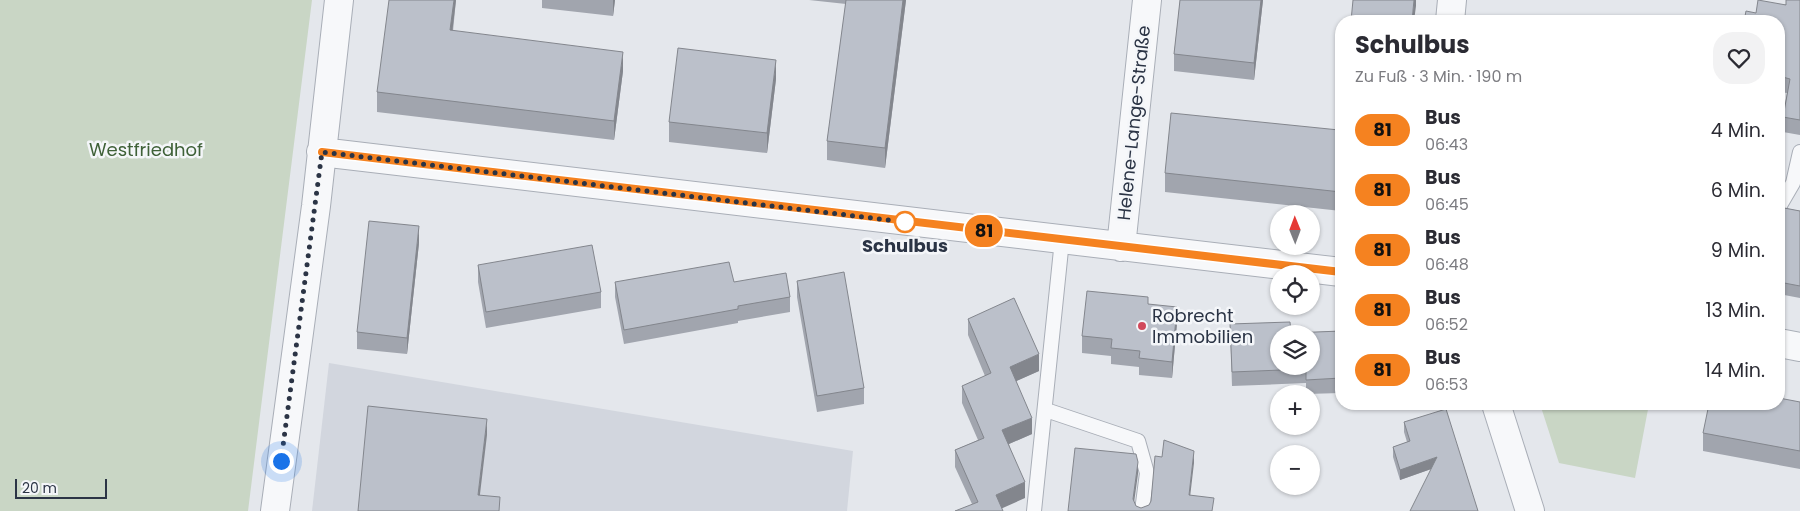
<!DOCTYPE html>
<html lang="de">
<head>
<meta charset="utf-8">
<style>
	:root { --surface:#fff; --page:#f2f2f3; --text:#2b2b33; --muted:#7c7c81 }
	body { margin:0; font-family:Poppins,sans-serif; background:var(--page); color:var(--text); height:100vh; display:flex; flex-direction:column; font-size:19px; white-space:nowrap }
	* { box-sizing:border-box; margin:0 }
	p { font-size:16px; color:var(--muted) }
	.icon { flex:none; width:28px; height:28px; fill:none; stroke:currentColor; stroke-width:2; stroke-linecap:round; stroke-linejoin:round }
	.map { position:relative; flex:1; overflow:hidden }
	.sheet { position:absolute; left:1335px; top:15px; width:450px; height:395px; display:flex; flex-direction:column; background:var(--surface); border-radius:20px; box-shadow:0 1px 4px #0004 }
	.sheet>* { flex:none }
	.badge { padding:0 10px; border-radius:16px; font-size:18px; line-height:32px }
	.needle { width:32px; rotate:359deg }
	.buttons { position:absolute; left:1270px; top:205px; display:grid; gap:10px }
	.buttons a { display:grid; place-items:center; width:50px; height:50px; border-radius:50%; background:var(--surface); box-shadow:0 1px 4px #0004; font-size:25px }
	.scale { position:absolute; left:15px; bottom:12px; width:92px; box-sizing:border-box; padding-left:5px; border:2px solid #2b3445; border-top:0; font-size:14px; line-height:18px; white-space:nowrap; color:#2b3445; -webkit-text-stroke:4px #f4f6f9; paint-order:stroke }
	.you { position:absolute; width:25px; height:25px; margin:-12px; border:4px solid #fff; border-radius:50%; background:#1a73e8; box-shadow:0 0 0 8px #1a73e833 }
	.map>.badge { position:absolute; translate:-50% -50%; box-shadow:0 0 0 2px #fff }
	.round { display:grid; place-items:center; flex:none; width:52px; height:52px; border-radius:20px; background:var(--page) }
	.headline { display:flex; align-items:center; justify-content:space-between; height:85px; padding:0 20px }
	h1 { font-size:24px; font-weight:700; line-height:38px }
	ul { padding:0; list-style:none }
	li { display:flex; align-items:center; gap:15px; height:60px; padding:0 20px }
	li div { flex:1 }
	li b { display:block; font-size:19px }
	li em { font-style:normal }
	li .badge { min-width:55px; font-weight:700; text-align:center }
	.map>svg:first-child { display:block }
	.built { fill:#d2d6de }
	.green { fill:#c9d6c5 }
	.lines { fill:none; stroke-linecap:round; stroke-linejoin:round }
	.service-casing { stroke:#a9aeb7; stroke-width:16 }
	.minor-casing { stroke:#a9aeb7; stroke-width:30 }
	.service { stroke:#f7f8fa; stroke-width:14 }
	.minor { stroke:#f7f8fa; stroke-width:28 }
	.wall { fill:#a1a5ae }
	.shaded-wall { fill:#83868d }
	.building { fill:#bbc0ca; stroke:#83868d; fill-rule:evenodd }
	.line-casing { stroke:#fff; stroke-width:11 }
	.line { stroke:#f58220; stroke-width:8 }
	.walk { stroke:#2b3445; stroke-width:5; stroke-dasharray:0 9 }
	.stop-dot { fill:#fff; stroke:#f58220; stroke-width:2.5 }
	.poi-dot { fill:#d1495b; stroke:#f4f6f9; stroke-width:2 }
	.labels { text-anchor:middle; stroke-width:5; stroke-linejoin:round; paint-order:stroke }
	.street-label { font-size:18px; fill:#2b3445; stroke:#f4f6f9 }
	.park-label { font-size:18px; fill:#3f6138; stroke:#f4f6f9 }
	.stop-label { font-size:18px; font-weight:bold; fill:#2b3445; stroke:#f4f6f9 }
	.poi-label { font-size:18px; fill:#2b3445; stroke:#f4f6f9; text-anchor:start }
</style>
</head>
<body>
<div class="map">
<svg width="1800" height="511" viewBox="0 0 1800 511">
	<rect width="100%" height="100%" fill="#e4e7ec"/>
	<path class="built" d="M 329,363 L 853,451 L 847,511 L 312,511 Z"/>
	<path class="green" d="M 0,0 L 312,0 L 248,511 L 0,511 Z
		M 1540,404 L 1649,404 L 1635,478 L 1559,463 Z"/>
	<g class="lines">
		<defs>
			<path id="service" d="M 1779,207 L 1793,183 L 1800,152
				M 1046,410 L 1138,441 L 1147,473 L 1142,511
				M 1034,511 L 1062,240"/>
			<path id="minor" d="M 1450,21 L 1452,0
				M 321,152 L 1341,272
				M 1121,247 L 1147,0
				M 1779,343 L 1800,347
				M 1496,404 L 1530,511
				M 275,511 L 316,206 L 339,0"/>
		</defs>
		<use href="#service" class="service-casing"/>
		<use href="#minor" class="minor-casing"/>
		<use href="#service" class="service"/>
		<use href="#minor" class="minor"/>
	</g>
	<path class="wall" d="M 456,0 L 453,31 L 623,71 L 614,140 L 377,112 L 377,92 Z
		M 542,0 L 615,0 L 613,16 L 542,8 Z
		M 809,0 L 906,0 L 885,168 L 827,160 L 827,141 L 846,4 Z
		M 1180,0 L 1263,0 L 1254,80 L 1174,71 L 1174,54 Z
		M 1800,0 L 1800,135 L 1783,132 L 1783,117 L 1787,93 L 1779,92 L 1779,21 L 1756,13 Z
		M 776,79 L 767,153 L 669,142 L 669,122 Z
		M 1341,109 L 1341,211 L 1165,192 L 1165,173 L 1339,130 Z
		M 1779,207 L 1800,211 L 1800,298 L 1779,294 Z
		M 419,243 L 407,354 L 357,349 L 357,332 Z
		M 478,265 L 601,292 L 601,308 L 486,328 L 478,282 Z
		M 797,281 L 864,388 L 864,404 L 817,412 L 797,297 Z
		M 615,282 L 734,282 L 790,297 L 790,312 L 738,321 L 738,323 L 624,344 L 615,297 Z
		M 1148,304 L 1177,323 L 1172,378 L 1139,375 L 1139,367 L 1111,364 L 1111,356 L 1082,353 L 1082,336 Z
		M 968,319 L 1039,371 L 1016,381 L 1032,434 L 1009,444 L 1025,498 L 972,504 L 955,467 L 955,450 L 978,440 L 962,403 L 962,386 L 985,376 L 968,335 Z
		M 1230,324 L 1291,333 L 1341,331 L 1341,393 L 1306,394 L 1306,383 L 1232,386 Z
		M 1800,402 L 1800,469 L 1703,451 L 1703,433 Z
		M 1404,422 L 1431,469 L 1400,480 L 1393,457 L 1393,447 L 1407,442 L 1404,432 Z"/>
	<path class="shaded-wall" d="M 454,0 L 456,0 L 450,50 L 450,30 Z
		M 613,0 L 615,0 L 613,16 Z
		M 903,0 L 906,0 L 885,168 L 885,148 Z
		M 1261,0 L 1263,0 L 1254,80 L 1254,63 Z
		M 1414,0 L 1416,0 L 1416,6 L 1414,21 L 1412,21 Z
		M 623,52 L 623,71 L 614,140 L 614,121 Z
		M 776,60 L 776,79 L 767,153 L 767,133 Z
		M 419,226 L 419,243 L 407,354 L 407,338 Z
		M 1177,307 L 1177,323 L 1172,378 L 1172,362 Z
		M 1039,354 L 1039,371 L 1010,384 L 1010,367 Z
		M 1032,418 L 1032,434 L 1002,447 L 1002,430 Z
		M 487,419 L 487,435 L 478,511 L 478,495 Z
		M 1194,451 L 1194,463 L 1189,506 L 1189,495 Z
		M 1437,457 L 1437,467 L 1400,480 L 1400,470 Z
		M 1138,462 L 1138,474 L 1133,510 L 1133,499 Z
		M 1025,482 L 1025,498 L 996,511 L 996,495 Z"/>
	<path class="building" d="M 389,0 L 454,0 L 450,30 L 623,52 L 614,121 L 377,92 Z
		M 846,0 L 903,0 L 885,148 L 827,141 Z
		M 1180,0 L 1261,0 L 1254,63 L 1174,54 Z
		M 1353,0 L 1414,0 L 1412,21 L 1351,21 Z
		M 1758,0 L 1786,5 L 1786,0 L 1800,0 L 1800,120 L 1783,117 L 1790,79 L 1779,76 L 1779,21 L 1744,21 L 1746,11 L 1756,13 Z
		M 678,48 L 776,60 L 767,133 L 669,122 Z
		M 1341,109 L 1341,192 L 1165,173 L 1171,113 L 1339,130 Z
		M 1779,207 L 1800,211 L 1800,286 L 1779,282 Z
		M 369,221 L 419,226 L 407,338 L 357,332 Z
		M 592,245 L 601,292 L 486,312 L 478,265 Z
		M 729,262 L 734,282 L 786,273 L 790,297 L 738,306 L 738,309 L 624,330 L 615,282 Z
		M 844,272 L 864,388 L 817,396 L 797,281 Z
		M 1087,291 L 1148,297 L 1148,304 L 1177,307 L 1172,362 L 1139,358 L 1140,351 L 1111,348 L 1112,339 L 1082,336 Z
		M 1014,298 L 1039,354 L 1010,367 L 1032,418 L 1002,430 L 1025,482 L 996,495 L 1003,511 L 955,511 L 978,502 L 955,450 L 984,438 L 962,386 L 991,373 L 968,319 Z
		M 1290,322 L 1291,333 L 1341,331 L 1341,378 L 1306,380 L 1306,369 L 1232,372 L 1230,324 ZM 1279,334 L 1311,334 L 1311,366 L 1279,366 Z
		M 1779,398 L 1800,402 L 1800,451 L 1703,433 L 1709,404 L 1779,404 Z
		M 368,406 L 487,419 L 478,495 L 500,497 L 499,511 L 358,511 Z
		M 1446,409 L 1478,511 L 1410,511 L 1437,457 L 1400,470 L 1393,447 L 1410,441 L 1404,422 Z
		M 1164,440 L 1194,451 L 1189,495 L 1214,498 L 1212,511 L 1068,511 L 1075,448 L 1136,454 L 1138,462 L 1133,499 L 1136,506 L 1141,508 L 1149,505 L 1151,501 L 1155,456 L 1162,457 Z"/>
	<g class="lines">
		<defs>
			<path id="line" d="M 322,152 L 1341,272"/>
		</defs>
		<use href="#line" class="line-casing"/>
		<use href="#line" class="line"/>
		<path class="walk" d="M 281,461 L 322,152 L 905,222"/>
	</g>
	<circle class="stop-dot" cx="905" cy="222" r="10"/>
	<circle class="poi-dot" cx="1142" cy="326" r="5"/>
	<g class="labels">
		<g class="street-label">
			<text transform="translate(1134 123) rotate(-84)" y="6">Helene-Lange-Straße</text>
		</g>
		<g class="park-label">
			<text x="146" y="156">Westfriedhof</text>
		</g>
		<g class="stop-label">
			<text x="905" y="252">Schulbus</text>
		</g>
		<g class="poi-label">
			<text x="1152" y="322">Robrecht<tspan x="1152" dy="21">Immobilien</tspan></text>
		</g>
	</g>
</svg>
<div class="buttons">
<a><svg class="needle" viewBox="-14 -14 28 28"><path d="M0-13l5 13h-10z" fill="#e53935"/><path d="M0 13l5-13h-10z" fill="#7c7c81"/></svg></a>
<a><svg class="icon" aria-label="locate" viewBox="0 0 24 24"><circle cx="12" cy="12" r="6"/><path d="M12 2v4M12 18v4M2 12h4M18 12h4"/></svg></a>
<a><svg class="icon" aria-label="layers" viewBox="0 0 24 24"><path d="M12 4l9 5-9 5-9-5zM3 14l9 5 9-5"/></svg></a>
<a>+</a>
<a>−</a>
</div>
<div class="scale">20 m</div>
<div class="you" style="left:281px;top:461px"></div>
<b class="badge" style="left:984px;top:231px;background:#f58220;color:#111">81</b>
<section class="sheet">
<div class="headline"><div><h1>Schulbus</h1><p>Zu Fuß · 3 Min. · 190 m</p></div><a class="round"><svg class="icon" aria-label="heart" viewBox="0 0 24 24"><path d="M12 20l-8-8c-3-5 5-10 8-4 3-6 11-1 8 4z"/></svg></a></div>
<ul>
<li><span class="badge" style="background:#f58220;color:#111">81</span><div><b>Bus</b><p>06:43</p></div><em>4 Min.</em></li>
<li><span class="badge" style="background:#f58220;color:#111">81</span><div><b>Bus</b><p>06:45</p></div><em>6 Min.</em></li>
<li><span class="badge" style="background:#f58220;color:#111">81</span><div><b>Bus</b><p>06:48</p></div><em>9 Min.</em></li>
<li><span class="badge" style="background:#f58220;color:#111">81</span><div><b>Bus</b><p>06:52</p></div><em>13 Min.</em></li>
<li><span class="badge" style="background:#f58220;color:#111">81</span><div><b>Bus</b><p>06:53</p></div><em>14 Min.</em></li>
</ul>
</section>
</div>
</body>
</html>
